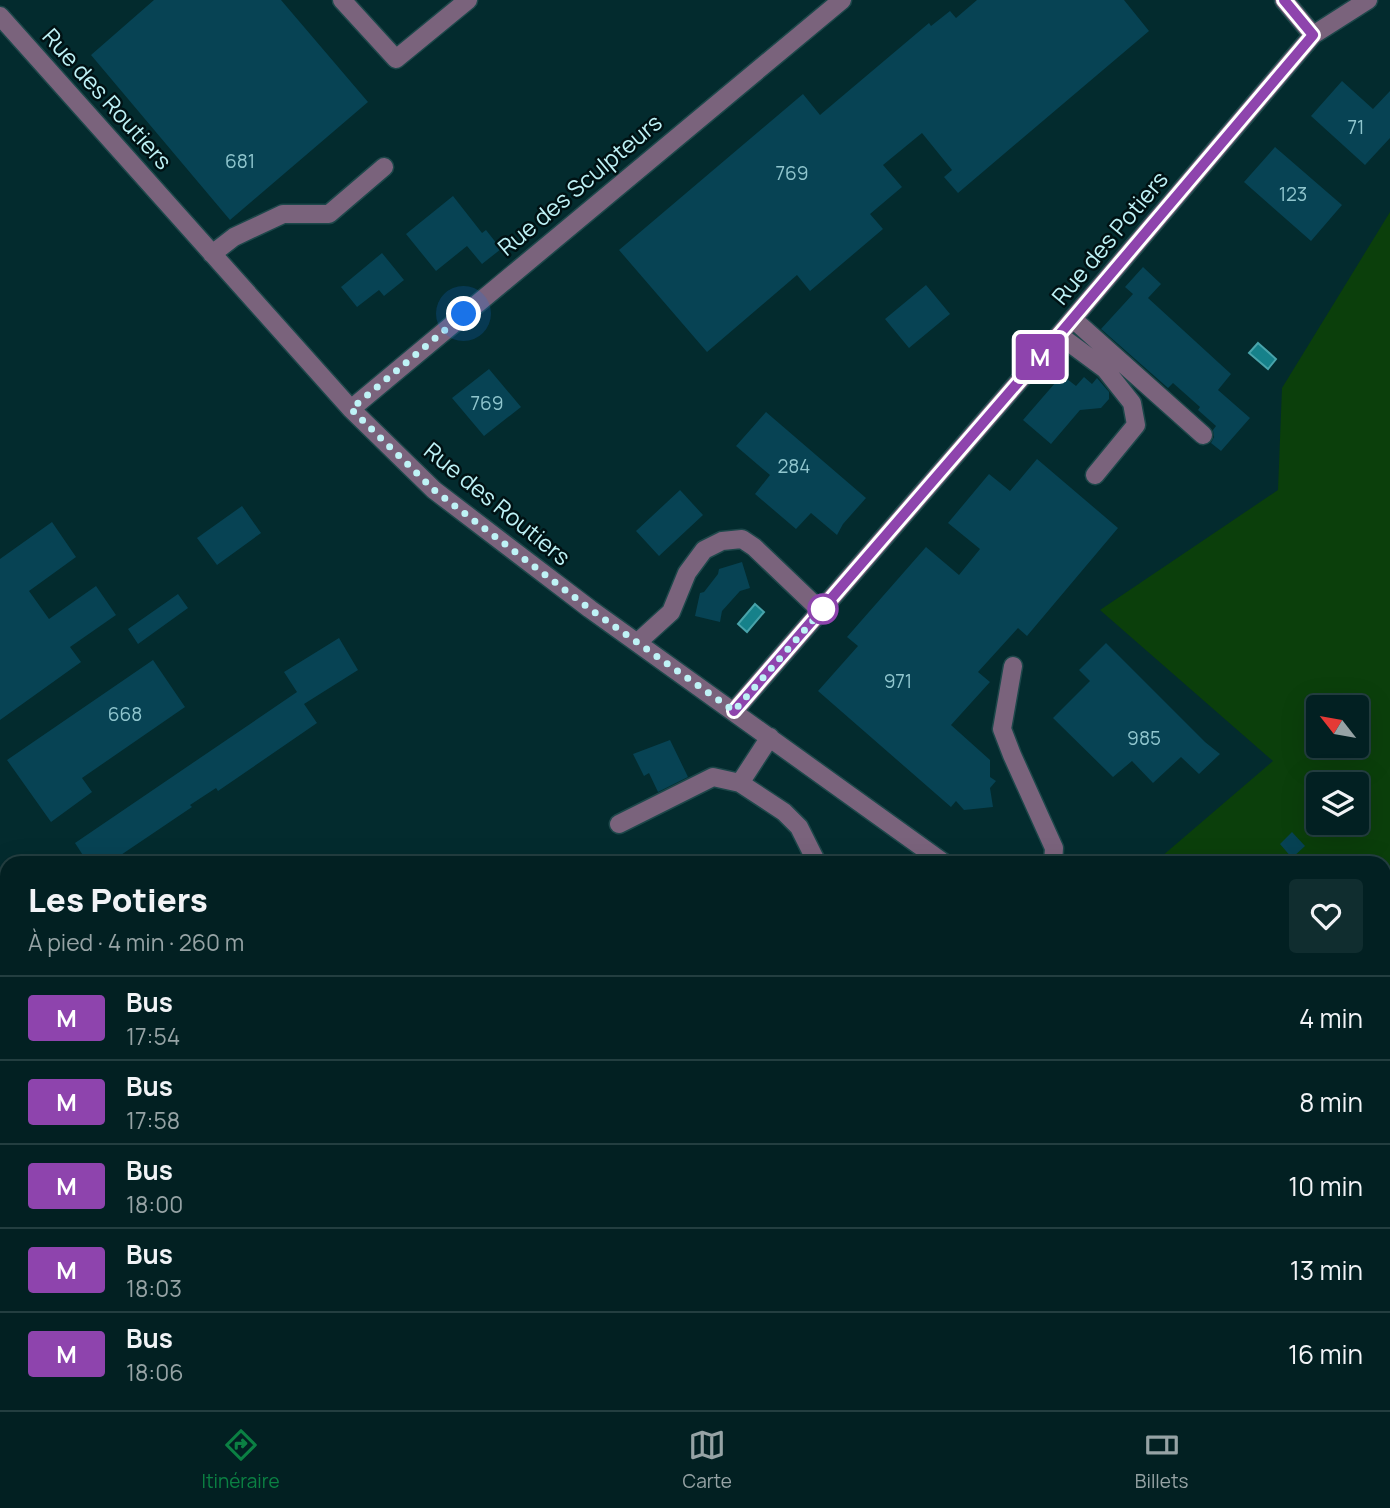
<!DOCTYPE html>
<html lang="fr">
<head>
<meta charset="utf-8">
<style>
	:root { --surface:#022022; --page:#102d2f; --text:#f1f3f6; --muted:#96a3a5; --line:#233e40; --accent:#0b8043 }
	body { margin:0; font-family:Manrope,sans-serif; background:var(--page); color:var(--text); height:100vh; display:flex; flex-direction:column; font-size:26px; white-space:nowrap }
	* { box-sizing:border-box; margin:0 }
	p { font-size:23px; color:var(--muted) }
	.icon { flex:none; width:38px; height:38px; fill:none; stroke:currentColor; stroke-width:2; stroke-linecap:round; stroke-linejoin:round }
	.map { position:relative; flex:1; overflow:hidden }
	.panel { position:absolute; left:0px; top:856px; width:1391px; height:555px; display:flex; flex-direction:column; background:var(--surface); border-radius:21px 21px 0 0; box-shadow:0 7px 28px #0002,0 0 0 2px var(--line) }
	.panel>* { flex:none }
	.badge { padding:0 14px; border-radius:5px; font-size:24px; line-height:46px }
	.needle { width:46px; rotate:301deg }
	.tools { position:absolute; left:1306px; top:695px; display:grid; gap:14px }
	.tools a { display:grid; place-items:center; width:63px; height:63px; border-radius:7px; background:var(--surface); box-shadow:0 7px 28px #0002,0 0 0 2px var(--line); font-size:35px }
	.you { position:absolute; width:35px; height:35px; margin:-18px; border:5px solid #fff; border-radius:50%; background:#1a73e8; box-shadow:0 0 0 10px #1a73e833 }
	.map>.badge { position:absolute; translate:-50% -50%; box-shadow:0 0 0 4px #fff }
	.round { display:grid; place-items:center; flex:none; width:74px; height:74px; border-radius:7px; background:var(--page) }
	.summary { display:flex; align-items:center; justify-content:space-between; height:119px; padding:0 28px }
	h1 { font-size:33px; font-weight:800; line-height:52px }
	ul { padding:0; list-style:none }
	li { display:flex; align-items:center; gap:21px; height:84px; padding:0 28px; border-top:2px solid var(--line) }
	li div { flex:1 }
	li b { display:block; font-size:26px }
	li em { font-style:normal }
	li .badge { min-width:77px; font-weight:700; text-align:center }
	.dock { display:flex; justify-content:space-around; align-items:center; height:98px; border-top:2px solid var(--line); background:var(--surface); font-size:19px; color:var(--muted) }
	.dock a { display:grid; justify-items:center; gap:4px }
	.dock .on { color:var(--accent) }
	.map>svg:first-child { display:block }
	.green { fill:#0b3f0b; fill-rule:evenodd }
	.water { fill:#16818a; stroke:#48a3aa; stroke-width:2 }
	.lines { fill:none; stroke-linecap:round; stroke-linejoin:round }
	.stream { stroke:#48a3aa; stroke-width:6 }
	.building { fill:#074354 }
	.minor-casing { stroke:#1d474a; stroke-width:21 }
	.major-casing { stroke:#1d474a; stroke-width:21 }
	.minor { stroke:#7a637c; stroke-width:18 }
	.major { stroke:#d0a1d5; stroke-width:18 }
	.line-casing { stroke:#fff; stroke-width:16 }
	.line { stroke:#8e44ad; stroke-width:10 }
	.walk { stroke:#bef2f6; stroke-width:7; stroke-dasharray:0 12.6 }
	.stop-dot { fill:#fff; stroke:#8e44ad; stroke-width:3.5 }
	.labels { text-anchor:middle; stroke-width:5; stroke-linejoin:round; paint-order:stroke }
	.number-label { font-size:19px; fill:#90c6ce }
	.street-label { font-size:23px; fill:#bef2f6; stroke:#001214 }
</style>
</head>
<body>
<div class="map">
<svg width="1390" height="1410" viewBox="0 0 1390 1410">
	<rect width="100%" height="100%" fill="#032b2e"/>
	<path class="green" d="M 1390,212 L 1390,1165 L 1384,1161 L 1384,863 L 1154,863 L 1273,761 L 1100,610 L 1278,490 L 1282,388 ZM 1318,707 L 1356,707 L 1356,746 L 1318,746 ZM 1318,784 L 1356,784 L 1356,822 L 1318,822 Z
		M 7,1230 L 7,1344 L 0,1341 L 0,1243 Z
		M 104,1404 L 492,1404 L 505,1410 L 113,1410 Z"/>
	<path class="water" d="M 1258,343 L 1276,359 L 1268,369 L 1249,353 Z
		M 755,604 L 764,612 L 747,632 L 738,624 Z"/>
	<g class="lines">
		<path class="stream" d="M 0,1274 L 7,1279
			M 174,1404 L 183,1410"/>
	</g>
	<path class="building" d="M 154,0 L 281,0 L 368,102 L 230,220 L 91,55 Z
		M 977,0 L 1124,0 L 1149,31 L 958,193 L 944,177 L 952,170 L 922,133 L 883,165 L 902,187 L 870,214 L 883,229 L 810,291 L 797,275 L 707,352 L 619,250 L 803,94 L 820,115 L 929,23 L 931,26 L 950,11 L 956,18 Z
		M 1342,81 L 1373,109 L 1390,91 L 1390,138 L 1365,165 L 1311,116 Z
		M 1275,147 L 1342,205 L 1311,241 L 1244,182 Z
		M 453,196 L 482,233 L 486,230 L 501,249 L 482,264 L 467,246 L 436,271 L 406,234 Z
		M 382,253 L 404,280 L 384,296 L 379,290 L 357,307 L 341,287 Z
		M 1143,267 L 1161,284 L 1148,298 L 1231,374 L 1218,390 L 1250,418 L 1221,451 L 1211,443 L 1214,437 L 1213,430 L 1216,426 L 1198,410 L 1200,407 L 1173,383 L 1168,388 L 1101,329 L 1133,294 L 1125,287 Z
		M 926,285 L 950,314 L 909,348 L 885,319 Z
		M 489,369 L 521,407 L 484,436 L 452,398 Z
		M 1062,375 L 1076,386 L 1084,377 L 1092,384 L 1097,378 L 1109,392 L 1109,399 L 1101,408 L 1080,410 L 1051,444 L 1023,420 Z
		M 766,412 L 866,498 L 843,524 L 837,535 L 811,513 L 796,529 L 755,494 L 770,475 L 736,446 Z
		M 1037,459 L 1118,528 L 1027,636 L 1018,628 L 978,672 L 990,682 L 951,725 L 990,760 L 990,777 L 996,781 L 990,788 L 993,807 L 964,810 L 956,801 L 951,807 L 818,691 L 858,646 L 847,637 L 926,547 L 959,575 L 980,549 L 948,523 L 989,474 L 1010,491 Z
		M 680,490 L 703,515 L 659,556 L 636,531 Z
		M 242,506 L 261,533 L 217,565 L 197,538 Z
		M 52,522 L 76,557 L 29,591 L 49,619 L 96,586 L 116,615 L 70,647 L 81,662 L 0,720 L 0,559 Z
		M 742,562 L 750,588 L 740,591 L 722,611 L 720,622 L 695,616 L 700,593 L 704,592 L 718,574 L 719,569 Z
		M 178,594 L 188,608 L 138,644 L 128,629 Z
		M 339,638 L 358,670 L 304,704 L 317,723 L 218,791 L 216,788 L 190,805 L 192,807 L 109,863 L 88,863 L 75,843 L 297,692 L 284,672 Z
		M 1106,643 L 1205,742 L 1220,754 L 1199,774 L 1181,757 L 1153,783 L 1132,761 L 1113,777 L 1053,718 L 1090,681 L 1079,670 Z
		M 153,660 L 185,707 L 82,778 L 92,792 L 51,822 L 7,760 Z
		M 670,740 L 688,777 L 658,792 L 649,773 L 644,776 L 633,754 Z
		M 1292,832 L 1305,846 L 1292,858 L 1280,844 Z"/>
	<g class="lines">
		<defs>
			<path id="minor" d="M 342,0 L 396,59 L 468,0
				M 1284,0 L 1313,35
				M 0,16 L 351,409 L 434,490 L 590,609 L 944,863
				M 212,254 L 234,237 L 283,214 L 329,214 L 384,167
				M 1073,319 L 1203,435
				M 1059,335 L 1105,369 L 1132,403 L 1136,425 L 1095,475
				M 351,409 L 842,0
				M 638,642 L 671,612 L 687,573 L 704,550 L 722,541 L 742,539 L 754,547 L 821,611
				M 1013,666 L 1002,729 L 1012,755 L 1054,848 L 1053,863
				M 734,711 L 1059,335 L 1313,35 L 1368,0
				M 770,737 L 740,783 L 784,812 L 799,827 L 817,863
				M 619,824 L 713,777 L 740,783
				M 1384,1173 L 1390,1178
				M 1384,1286 L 1390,1273
				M 1185,1410 L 1189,1404
				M 1325,1410 L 1329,1404"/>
			<path id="major" d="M 1384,1389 L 1390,1378
				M 1373,1410 L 1377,1404"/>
		</defs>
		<use href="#minor" class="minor-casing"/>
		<use href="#major" class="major-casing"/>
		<use href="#minor" class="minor"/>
		<use href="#major" class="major"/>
	</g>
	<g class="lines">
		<defs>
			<path id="line" d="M 734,711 L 1059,335 L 1313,35 L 1284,0"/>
		</defs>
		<use href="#line" class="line-casing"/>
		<use href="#line" class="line"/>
		<path class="walk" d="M 464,314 L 351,409 L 434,490 L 590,609 L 734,711 L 823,609"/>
	</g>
	<circle class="stop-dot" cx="823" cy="609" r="14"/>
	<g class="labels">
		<g class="number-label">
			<text x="1356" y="134">71</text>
			<text x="240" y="168">681</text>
			<text x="792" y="180">769</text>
			<text x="1293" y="201">123</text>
			<text x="487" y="410">769</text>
			<text x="794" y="473">284</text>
			<text x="898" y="688">971</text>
			<text x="125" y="721">668</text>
			<text x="1144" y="745">985</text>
		</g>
		<g class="street-label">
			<text transform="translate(107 99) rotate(48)" y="8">Rue des Routiers</text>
			<text transform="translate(580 185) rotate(-40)" y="8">Rue des Sculpteurs</text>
			<text transform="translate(1110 238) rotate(-50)" y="8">Rue des Potiers</text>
			<text transform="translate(497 504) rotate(39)" y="8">Rue des Routiers</text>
		</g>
	</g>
</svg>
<div class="tools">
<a><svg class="needle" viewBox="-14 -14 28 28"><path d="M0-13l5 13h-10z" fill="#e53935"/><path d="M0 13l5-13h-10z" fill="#96a3a5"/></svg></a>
<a><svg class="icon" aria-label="layers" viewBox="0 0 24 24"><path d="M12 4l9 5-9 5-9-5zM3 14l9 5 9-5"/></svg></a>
</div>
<div class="you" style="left:464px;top:314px"></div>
<b class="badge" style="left:1040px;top:357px;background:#8e44ad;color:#fff">M</b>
<section class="panel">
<div class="summary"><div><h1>Les Potiers</h1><p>À pied · 4 min · 260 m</p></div><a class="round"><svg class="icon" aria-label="heart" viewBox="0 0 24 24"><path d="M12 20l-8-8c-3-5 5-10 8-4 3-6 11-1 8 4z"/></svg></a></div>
<ul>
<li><span class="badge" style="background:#8e44ad;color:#fff">M</span><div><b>Bus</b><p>17:54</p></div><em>4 min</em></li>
<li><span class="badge" style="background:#8e44ad;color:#fff">M</span><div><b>Bus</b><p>17:58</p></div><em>8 min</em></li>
<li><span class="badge" style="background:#8e44ad;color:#fff">M</span><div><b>Bus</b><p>18:00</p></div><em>10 min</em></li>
<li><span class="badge" style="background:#8e44ad;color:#fff">M</span><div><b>Bus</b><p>18:03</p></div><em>13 min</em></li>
<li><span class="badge" style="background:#8e44ad;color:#fff">M</span><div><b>Bus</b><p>18:06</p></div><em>16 min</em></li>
</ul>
</section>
</div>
<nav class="dock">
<a class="on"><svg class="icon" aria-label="directions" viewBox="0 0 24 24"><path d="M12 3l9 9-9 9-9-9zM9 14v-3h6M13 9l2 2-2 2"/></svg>Itinéraire</a>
<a><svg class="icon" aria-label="map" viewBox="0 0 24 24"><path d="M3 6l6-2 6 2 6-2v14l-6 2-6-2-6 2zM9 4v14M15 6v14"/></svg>Carte</a>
<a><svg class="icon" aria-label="tickets" viewBox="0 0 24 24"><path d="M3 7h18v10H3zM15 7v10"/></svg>Billets</a>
</nav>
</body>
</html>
